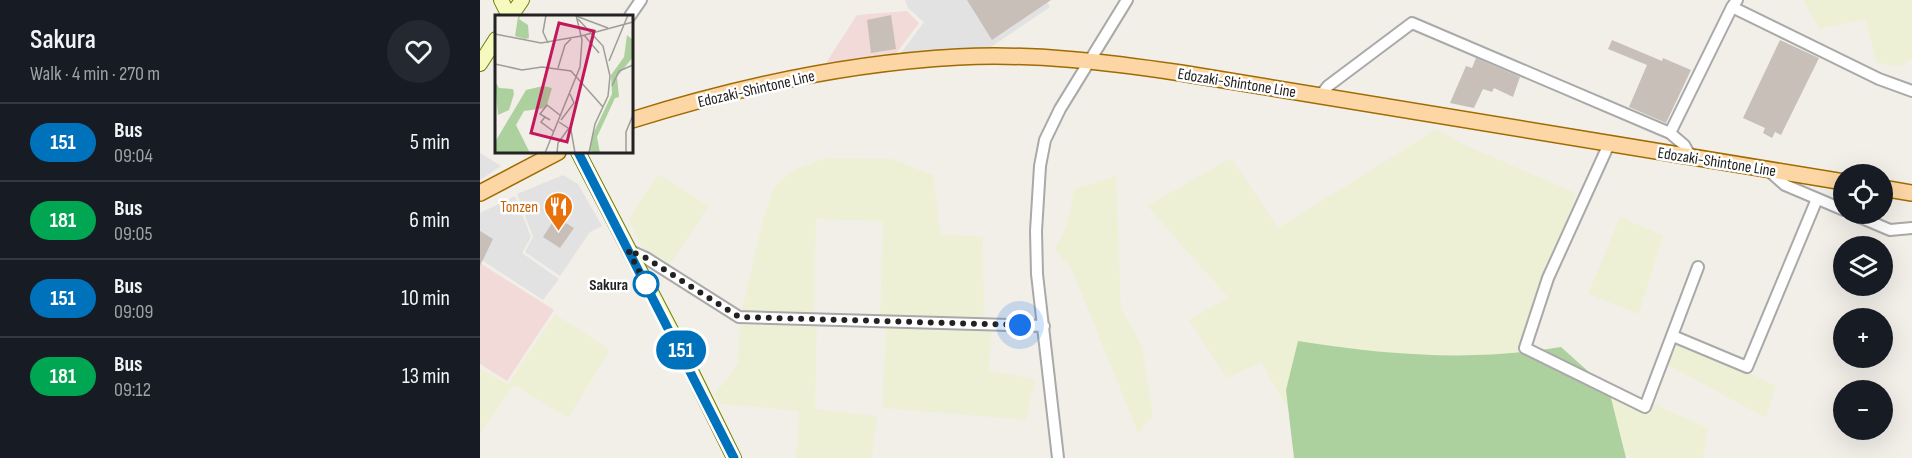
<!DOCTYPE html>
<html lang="en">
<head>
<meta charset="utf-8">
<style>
	:root { --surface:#171b24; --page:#242831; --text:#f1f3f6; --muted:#9ea1a6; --line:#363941 }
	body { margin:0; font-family:"Sofia Sans Condensed",sans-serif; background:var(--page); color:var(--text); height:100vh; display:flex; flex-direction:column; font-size:22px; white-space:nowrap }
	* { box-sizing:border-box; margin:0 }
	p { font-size:20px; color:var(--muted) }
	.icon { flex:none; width:33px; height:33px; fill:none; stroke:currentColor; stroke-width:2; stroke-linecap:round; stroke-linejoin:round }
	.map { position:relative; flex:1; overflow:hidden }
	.panel { display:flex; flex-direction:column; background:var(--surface); width:480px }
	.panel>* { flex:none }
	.badge { padding:0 12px; border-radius:20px; font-size:21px; line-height:39px }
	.controls { position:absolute; left:1353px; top:164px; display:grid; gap:12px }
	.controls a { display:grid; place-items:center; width:60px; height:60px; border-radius:50%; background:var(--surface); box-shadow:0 6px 24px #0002; font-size:30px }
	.you { position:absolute; width:30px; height:30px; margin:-15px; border:4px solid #fff; border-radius:50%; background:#1a73e8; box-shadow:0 0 0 9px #1a73e833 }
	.map>.badge { position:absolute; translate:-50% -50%; box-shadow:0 0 0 3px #fff }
	.round { display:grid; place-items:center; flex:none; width:63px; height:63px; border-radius:32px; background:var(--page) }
	.overview { display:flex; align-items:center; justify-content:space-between; height:102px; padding:0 30px }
	h1 { font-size:28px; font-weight:600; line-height:45px }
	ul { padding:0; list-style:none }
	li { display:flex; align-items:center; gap:18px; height:78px; padding:0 30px; border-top:2px solid var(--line) }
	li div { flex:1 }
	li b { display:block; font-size:22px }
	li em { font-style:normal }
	li .badge { min-width:66px; font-weight:700; text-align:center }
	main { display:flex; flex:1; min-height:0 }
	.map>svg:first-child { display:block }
	.commercial { fill:#f2dad9 }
	.farmland { fill:#eef0d5 }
	.forest { fill:#add19e }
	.parking { fill:#e2e2e2 }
	.building { fill:#c7bfb8 }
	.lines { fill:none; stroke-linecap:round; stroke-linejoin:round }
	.street-casing { stroke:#a9a9a9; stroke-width:14 }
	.secondary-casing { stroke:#707d05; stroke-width:16 }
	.primary-casing { stroke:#a06b00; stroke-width:18 }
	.street { stroke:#fff; stroke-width:10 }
	.secondary { stroke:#f7fabf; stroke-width:14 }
	.primary { stroke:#fcd6a4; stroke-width:15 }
	.line-casing { stroke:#fff; stroke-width:14 }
	.line { stroke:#0072bc; stroke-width:9 }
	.walk { stroke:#222; stroke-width:6; stroke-dasharray:0 10.8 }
	.stop-dot { fill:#fff; stroke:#0072bc; stroke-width:3 }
	.labels { text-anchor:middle; stroke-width:5; stroke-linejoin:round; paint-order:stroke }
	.street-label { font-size:16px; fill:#222; stroke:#fff }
	.food-label { font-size:16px; fill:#c56008; stroke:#fff; text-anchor:end }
	.stop-label { font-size:16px; font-weight:bold; fill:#222; stroke:#fff; text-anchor:end }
	.inset-road { fill:none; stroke:#9f9d99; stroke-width:1.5 }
	.view { fill:#c2185b; fill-opacity:0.15; stroke:#c2185b; stroke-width:3 }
	.inset-edge { fill:none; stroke:#222; stroke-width:3 }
</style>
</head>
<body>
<main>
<section class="panel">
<div class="overview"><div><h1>Sakura</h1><p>Walk · 4 min · 270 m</p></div><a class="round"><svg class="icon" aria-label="heart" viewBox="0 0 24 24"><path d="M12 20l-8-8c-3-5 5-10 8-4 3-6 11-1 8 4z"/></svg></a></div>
<ul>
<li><span class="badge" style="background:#0072bc;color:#fff">151</span><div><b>Bus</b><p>09:04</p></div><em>5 min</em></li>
<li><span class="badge" style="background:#00a651;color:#fff">181</span><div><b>Bus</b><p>09:05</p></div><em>6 min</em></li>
<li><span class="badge" style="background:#0072bc;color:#fff">151</span><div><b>Bus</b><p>09:09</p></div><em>10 min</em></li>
<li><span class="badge" style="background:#00a651;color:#fff">181</span><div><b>Bus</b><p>09:12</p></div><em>13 min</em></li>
</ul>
</section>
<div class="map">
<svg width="1432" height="458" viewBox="0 0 1432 458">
	<rect width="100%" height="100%" fill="#f2efe9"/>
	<path class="commercial" d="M 427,11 L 439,23 L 416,54 L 346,63 L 377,15 Z
		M 0,263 L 74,310 L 27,381 L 0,364 Z"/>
	<path class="farmland" d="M 1323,0 L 1432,0 L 1432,59 L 1420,66 L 1397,63 L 1385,19 L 1340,29 Z
		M 957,129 L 985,145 L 1096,193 L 1067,284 L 1038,345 L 1228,428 L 1223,458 L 1150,458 L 1150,456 L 1094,453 L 1050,458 L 809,411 L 781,362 L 747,378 L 709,320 L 748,297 L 667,206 L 751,158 L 798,228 Z
		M 346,158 L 412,159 L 453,175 L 461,234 L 503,237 L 504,322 L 400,318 L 403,221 L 336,219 L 334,315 L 261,313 L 283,220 L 294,187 L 313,170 Z
		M 178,174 L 229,206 L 189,265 L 162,247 L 149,219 Z
		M 636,176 L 641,308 L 662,346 L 673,416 L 658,433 L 591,268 L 575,250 L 588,222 L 594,189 Z
		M 1140,217 L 1183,235 L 1159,314 L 1108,294 Z
		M 75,314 L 130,350 L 88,418 L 34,385 L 0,433 L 0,369 L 28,384 Z
		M 260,324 L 337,327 L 335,409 L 397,416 L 392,458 L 316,458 L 319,411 L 241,404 L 234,395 L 258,364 Z
		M 406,328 L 511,331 L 509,371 L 555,379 L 546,420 L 402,408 Z
		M 1194,337 L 1296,386 L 1286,418 L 1181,361 Z"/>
	<path class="forest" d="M 818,341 C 905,355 994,362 1081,347 L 1129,390 L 1146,458 L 814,458 L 806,390 Z"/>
	<path class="parking" d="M 425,0 L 566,0 L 570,7 L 511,47 L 420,54 L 444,22 L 428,8 Z
		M 0,153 L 21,166 L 0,180 Z
		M 83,175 L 98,184 L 122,226 L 110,232 L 80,276 L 45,252 L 53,237 L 37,194 Z
		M 35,196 L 51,237 L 42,253 L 79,279 L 63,300 L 0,259 L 0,213 Z"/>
	<path class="building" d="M 487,0 L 571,0 L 512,40 Z
		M 411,15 L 416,49 L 391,53 L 387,20 Z
		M 1132,40 L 1182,61 L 1183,58 L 1211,70 L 1186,123 L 1149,107 L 1167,65 L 1128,49 Z
		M 1300,40 L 1339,58 L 1301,135 L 1295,132 L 1292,138 L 1283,133 L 1285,128 L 1263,118 Z
		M 996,58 L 1040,77 L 1033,97 L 1014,88 L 1012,92 L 1003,89 L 994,108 L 970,103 L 986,66 L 992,68 Z
		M 76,217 L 94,228 L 80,248 L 63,237 Z
		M 0,231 L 13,239 L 0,266 Z"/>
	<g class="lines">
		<defs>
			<path id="street" d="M 1252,7 L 1399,79 L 1432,91
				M 150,16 L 161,0
				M 840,96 L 848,86 L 932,23 L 1190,133
				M 1129,144 L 1068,278 L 1045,348 L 1165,407 L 1218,267
				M 1211,157 L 1204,145 L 1190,133 L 1252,7 L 1257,0
				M 1288,170 L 1305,185 L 1364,210
				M 1370,213 L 1410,230 L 1432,228
				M 148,250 L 166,258 L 259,317 L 564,326
				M 1193,336 L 1267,367 L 1337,199
				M 578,458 L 557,274 L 556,231 L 560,166 L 565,140 L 580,109 L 647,0"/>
			<path id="secondary" d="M 21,0 L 29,16
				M 31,16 L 42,0
				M 0,64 L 16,39
				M 98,152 L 193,334 L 254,458"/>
			<path id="primary" d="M 152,120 C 257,87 367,63 478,57 C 553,53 627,62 701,73 L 1364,182
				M 1402,188 L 1432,193
				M 0,193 L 78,152"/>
		</defs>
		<use href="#street" class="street-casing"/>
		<use href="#secondary" class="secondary-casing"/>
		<use href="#primary" class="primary-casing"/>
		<use href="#street" class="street"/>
		<use href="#secondary" class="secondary"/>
		<use href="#primary" class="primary"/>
	</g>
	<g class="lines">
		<defs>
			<path id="line" d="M 98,152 L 254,458"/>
		</defs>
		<use href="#line" class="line-casing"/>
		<use href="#line" class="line"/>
		<path class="walk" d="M 166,284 L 170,292 L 148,250 L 166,258 L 259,317 L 540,325"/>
	</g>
	<defs>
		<symbol id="restaurant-pin" viewBox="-11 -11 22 30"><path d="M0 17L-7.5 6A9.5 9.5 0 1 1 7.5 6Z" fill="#e8710a" stroke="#fff"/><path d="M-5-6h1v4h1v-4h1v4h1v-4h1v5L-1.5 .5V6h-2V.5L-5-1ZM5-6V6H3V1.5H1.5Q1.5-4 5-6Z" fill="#fff"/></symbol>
	</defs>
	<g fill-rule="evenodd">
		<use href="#restaurant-pin" x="62" y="190" width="33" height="45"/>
	</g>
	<circle class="stop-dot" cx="166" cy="284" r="12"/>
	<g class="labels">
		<g class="street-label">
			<text transform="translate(757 82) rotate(9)" y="6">Edozaki-Shintone Line</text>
			<text transform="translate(276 88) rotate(-13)" y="6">Edozaki-Shintone Line</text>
			<text transform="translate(1237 161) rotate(9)" y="6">Edozaki-Shintone Line</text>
		</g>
		<g class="food-label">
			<text x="58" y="212">Tonzen</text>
		</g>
		<g class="stop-label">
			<text x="148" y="290">Sakura</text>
		</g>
	</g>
	<g transform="translate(15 15)">
		<rect width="138" height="138" fill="#f2efe9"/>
		<path d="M 26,0 L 24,4 L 33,10 L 34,23 L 30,24 L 20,21 L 23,2 ZM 132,20 L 138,25 L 138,42 L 122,62 L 124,82 L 120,83 L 102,122 L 105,138 L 101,138 L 95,136 L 98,119 L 117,79 L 116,60 L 129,42 ZM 0,66 L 4,73 L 18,74 L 19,79 L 14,95 L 3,100 ZM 48,71 L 57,73 L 51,93 L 29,96 L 21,110 L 35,138 L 0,138 L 0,127 L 31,75 Z" fill="#add19e"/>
		<path class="inset-road" d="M 51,0 L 48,17 L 53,28M 81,1 L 113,13M 83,4 L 108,31 L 115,61 L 113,81 L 100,109 L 94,138M 0,19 L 46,28 L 86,21M 89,20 L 104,38M 86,21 L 138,7M 114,46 L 133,0M 0,49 L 27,55 L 47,52 L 76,56 L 108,92M 63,53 L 70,30 L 76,24M 117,71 L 124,56 L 138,50M 50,102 L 46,107 L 58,116M 55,105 L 45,99 L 52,90 L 66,101M 66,105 L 79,88 L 75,79M 64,107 L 76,115 L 80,138M 50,138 L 85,52 L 87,25 L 81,0M 62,138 L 63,128 L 74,113M 131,138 L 131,117 L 138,100"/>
		<path class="view" d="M 64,8 L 99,16 L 72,127 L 36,118 Z"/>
		<rect width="138" height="138" class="inset-edge"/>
	</g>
</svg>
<div class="controls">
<a><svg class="icon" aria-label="locate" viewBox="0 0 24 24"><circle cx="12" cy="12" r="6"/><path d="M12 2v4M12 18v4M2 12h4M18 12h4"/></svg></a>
<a><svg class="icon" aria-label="layers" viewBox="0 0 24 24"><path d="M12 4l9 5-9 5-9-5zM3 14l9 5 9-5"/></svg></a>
<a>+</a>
<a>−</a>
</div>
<div class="you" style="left:540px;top:325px"></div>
<b class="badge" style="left:201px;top:350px;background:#0072bc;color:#fff">151</b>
</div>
</main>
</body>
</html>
